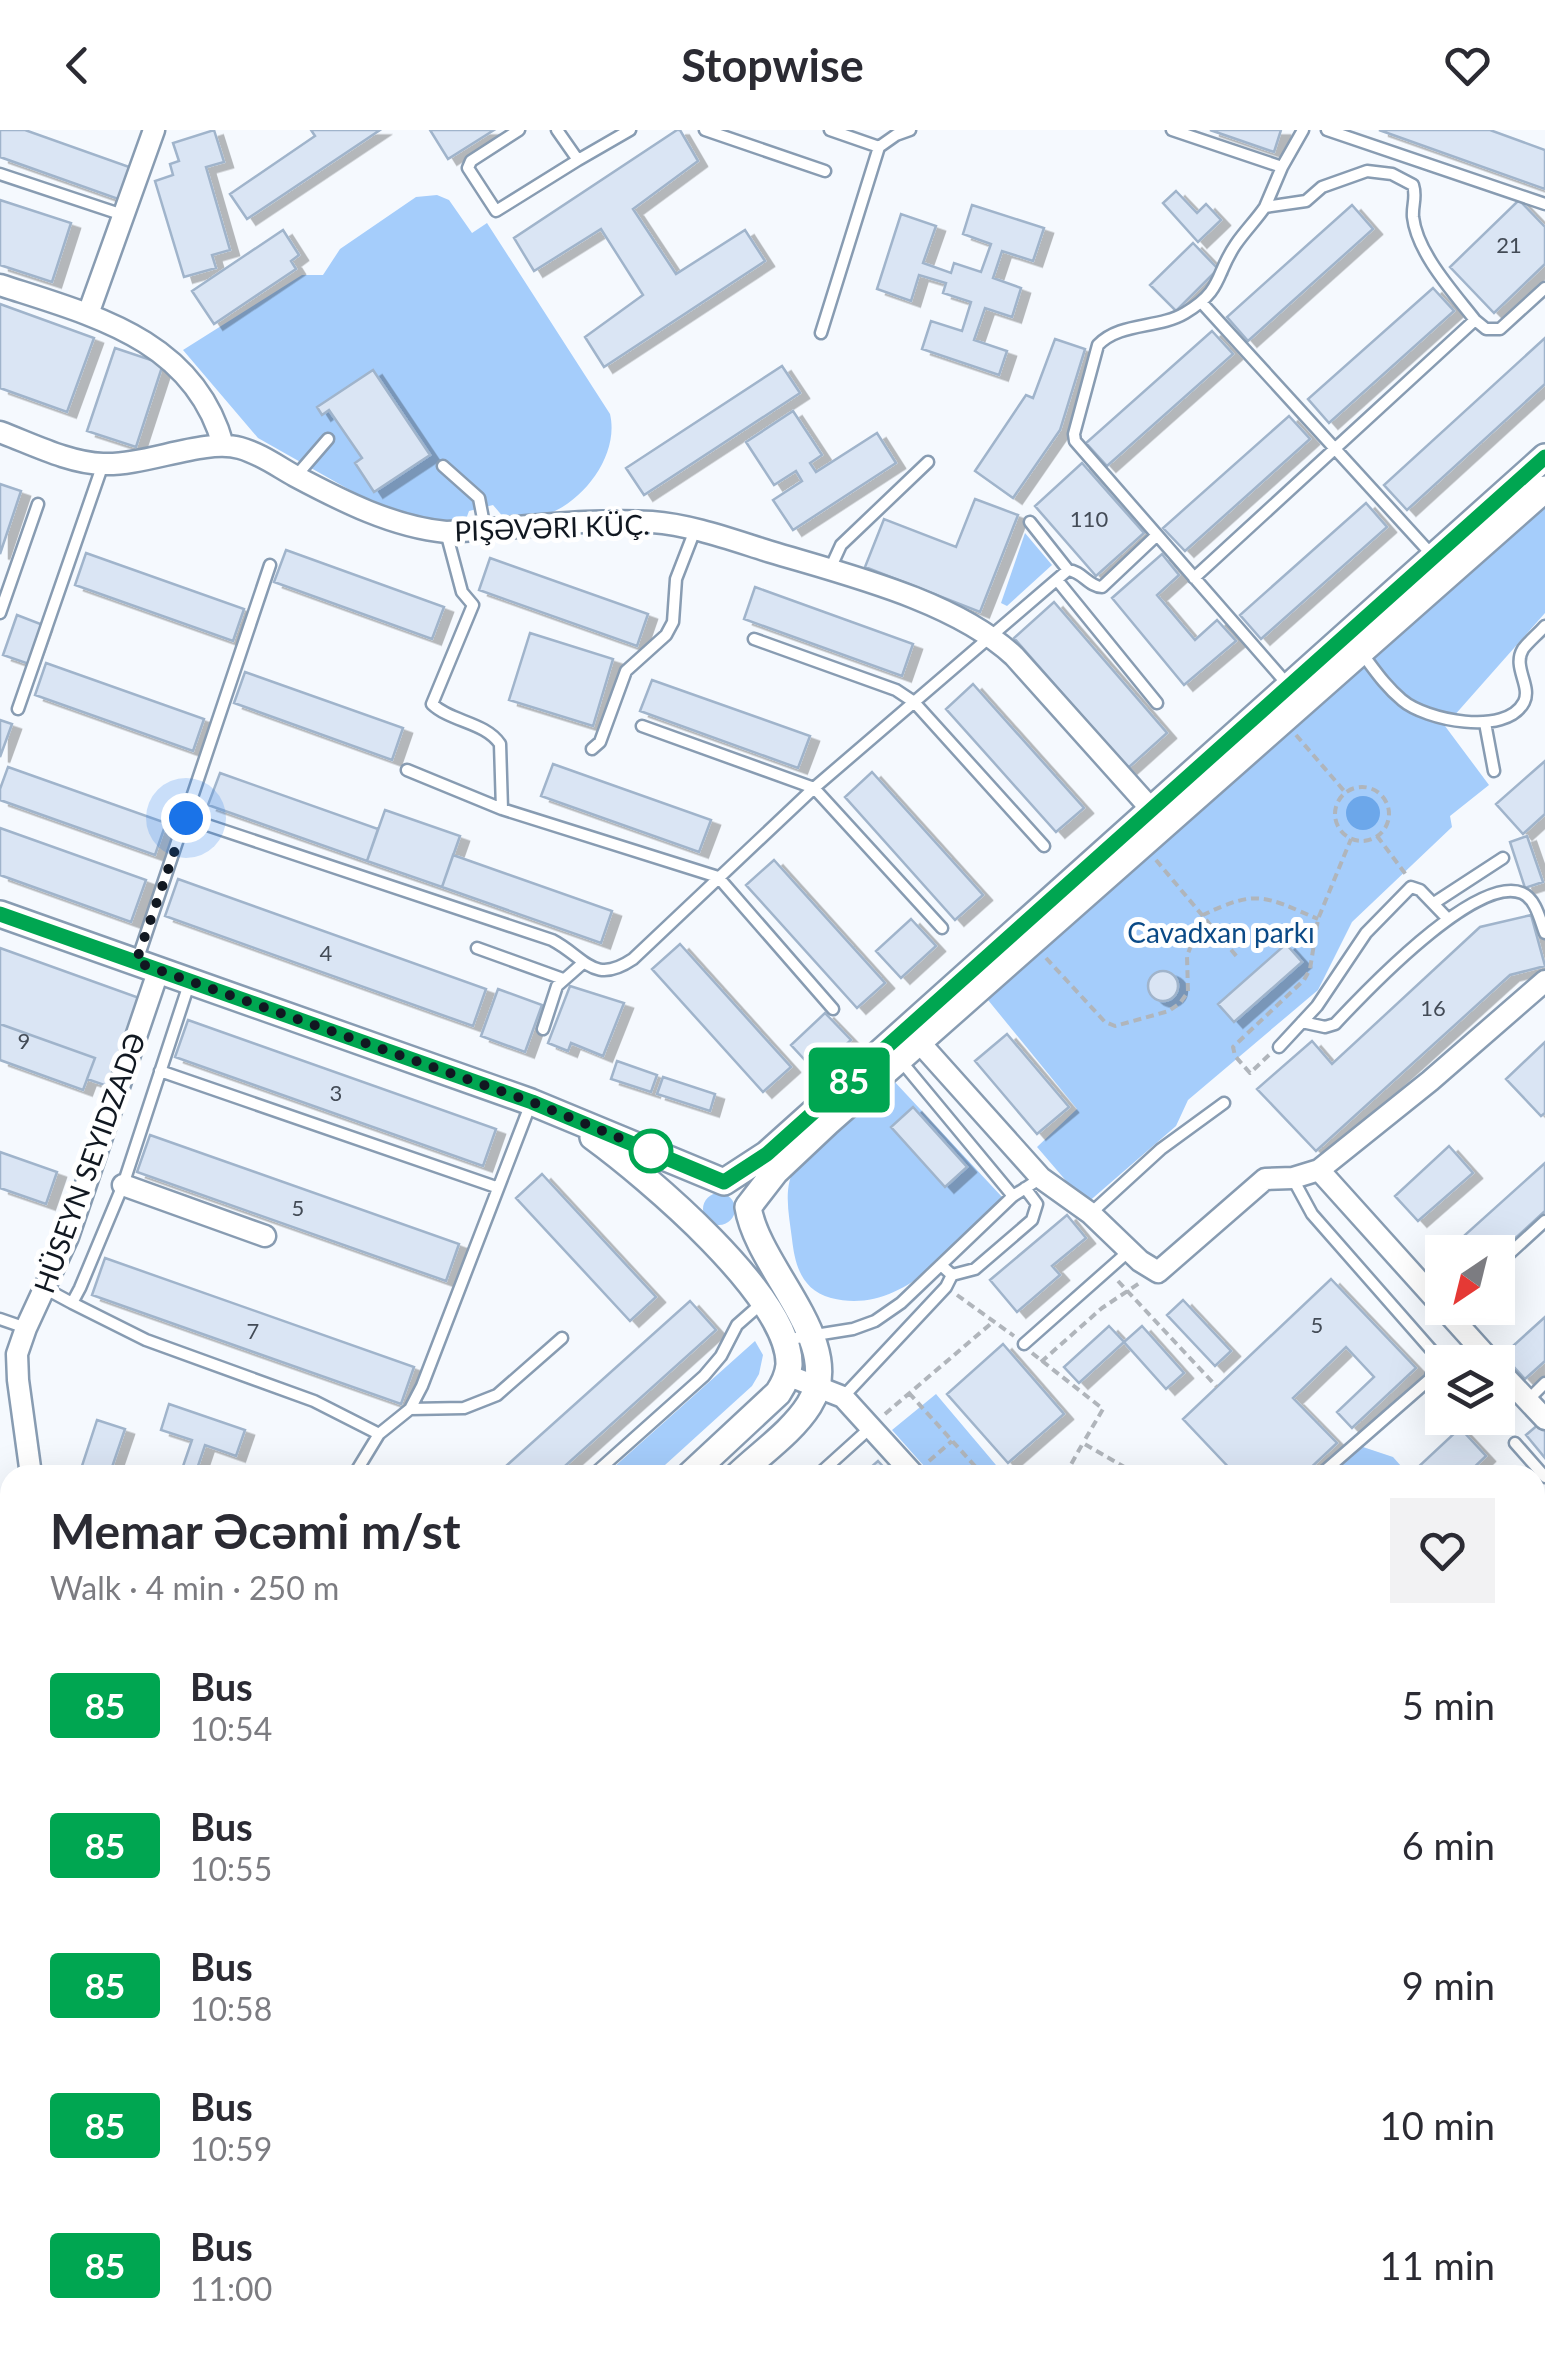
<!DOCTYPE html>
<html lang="en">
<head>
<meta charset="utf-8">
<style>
	:root { --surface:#fff; --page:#f2f2f3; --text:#2b2b33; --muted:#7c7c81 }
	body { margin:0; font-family:Lato,sans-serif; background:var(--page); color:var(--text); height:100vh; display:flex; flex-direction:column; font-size:38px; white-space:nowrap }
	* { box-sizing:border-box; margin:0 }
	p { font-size:32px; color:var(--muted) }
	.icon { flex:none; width:55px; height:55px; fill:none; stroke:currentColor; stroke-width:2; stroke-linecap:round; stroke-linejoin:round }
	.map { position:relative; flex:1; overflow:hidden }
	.panel { position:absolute; left:0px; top:1335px; width:1545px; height:892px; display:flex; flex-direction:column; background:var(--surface); border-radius:30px 30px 0 0; box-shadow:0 10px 40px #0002 }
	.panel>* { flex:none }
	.badge { padding:0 20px; border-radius:8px; font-size:35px; line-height:65px }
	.needle { width:65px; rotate:215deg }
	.fabs { position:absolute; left:1425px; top:1105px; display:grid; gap:20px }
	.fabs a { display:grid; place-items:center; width:90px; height:90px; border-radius:0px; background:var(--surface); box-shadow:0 10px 40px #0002; font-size:50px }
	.you { position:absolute; width:50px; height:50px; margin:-25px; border:8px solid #fff; border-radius:50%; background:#1a73e8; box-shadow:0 0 0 15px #1a73e833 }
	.map>.badge { position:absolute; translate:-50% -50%; box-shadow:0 0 0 5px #fff }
	.round { display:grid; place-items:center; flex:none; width:105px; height:105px; border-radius:0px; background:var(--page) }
	.summary { display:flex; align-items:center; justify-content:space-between; height:170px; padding:0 50px }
	h1 { font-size:48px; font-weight:700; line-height:75px }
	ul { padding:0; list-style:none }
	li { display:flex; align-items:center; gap:30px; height:140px; padding:0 50px }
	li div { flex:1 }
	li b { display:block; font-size:38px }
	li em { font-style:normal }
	li .badge { min-width:110px; font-weight:700; text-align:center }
	header { display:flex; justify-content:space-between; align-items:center; height:130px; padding:0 50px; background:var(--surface); font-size:45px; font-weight:700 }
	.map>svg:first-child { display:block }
	.green { fill:#a5cdfb }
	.water { fill:#6ca7ea }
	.building { fill:#dae5f4; stroke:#a0b4cb; stroke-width:2.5; filter:url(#shadow) }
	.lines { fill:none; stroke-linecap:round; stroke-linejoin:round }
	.service-casing { stroke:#889cb2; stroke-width:15 }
	.minor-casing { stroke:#889cb2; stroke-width:25 }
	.tertiary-casing { stroke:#889cb2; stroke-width:30 }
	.path { stroke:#b0b5bb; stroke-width:4; stroke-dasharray:8 5; stroke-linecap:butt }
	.service { stroke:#fff; stroke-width:10 }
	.minor { stroke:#fff; stroke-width:20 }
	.tertiary { stroke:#fff; stroke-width:25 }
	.line-casing { stroke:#fff; stroke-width:22 }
	.line { stroke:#00a651; stroke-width:15 }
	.walk { stroke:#111821; stroke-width:10; stroke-dasharray:0 18 }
	.stop-dot { fill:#fff; stroke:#00a651; stroke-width:5 }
	.labels { text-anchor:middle; stroke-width:10; stroke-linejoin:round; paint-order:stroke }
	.number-label { font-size:22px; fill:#434b56 }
	.street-label { font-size:28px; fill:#111821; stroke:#fff }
	.park-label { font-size:28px; fill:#0b4a86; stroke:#fff }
</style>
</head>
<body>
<header><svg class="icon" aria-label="back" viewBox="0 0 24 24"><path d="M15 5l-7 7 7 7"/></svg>Stopwise<svg class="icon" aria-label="heart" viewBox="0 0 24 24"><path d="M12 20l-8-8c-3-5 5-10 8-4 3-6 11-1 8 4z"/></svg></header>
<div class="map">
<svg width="1545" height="2226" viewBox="0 0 1545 2226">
	<defs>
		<filter id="shadow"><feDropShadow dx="9" dy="5.5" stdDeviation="0" flood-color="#0004"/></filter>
	</defs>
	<rect width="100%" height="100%" fill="#f5f9fe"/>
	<path class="green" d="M 437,65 L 449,70 L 472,103 L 487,93 L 610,284 C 619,322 588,366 553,382 C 538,388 521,388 505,389 L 493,375 L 469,381 L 465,392 L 412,388 L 371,372 L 258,308 L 183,220 L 302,145 L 323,145 L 340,119 L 416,67 Z
		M 1545,370 L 1545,483 L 1445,596 L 1489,655 L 1450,686 L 1452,697 L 1352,792 L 1318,860 L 1188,970 L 1176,996 L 1086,1074 L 1037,1017 L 1077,979 L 988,870 Z
		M 1025,403 L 1052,435 L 1007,476 L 1001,473 Z
		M 893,950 L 1003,1068 C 957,1112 903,1187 831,1168 C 802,1160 795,1136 792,1109 C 789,1084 782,1056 797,1034 Z
		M703 1079a16 16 0 1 1 32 0a16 16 0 1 1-32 0Z
		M 755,1211 L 763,1225 L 759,1244 L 752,1256 L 654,1345 L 605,1345 Z
		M 936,1264 L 996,1335 L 1013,1345 L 932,1345 L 892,1300 Z
		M 1363,1317 L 1393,1327 L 1409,1345 L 1331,1345 Z
		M 1545,1699 L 1545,1880 L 1535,1889 L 1535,1708 Z
		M 590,2218 L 757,2218 L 731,2226 L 582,2226 Z"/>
	<path class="water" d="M1346 683a17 17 0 1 1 34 0a17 17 0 1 1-34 0Z"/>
	<path class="building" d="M 0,0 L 25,0 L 132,38 L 121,70 L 0,27 Z
		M 214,0 L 224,32 L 206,37 L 230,120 L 212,125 L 216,138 L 184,147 L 155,51 L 173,45 L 170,34 L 179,31 L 173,13 Z
		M 311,0 L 380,0 L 247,89 L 230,64 L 315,6 Z
		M 430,0 L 494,0 L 448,29 Z
		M 677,0 L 680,0 L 698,31 L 633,79 L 676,144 L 745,100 L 765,131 L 604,237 L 585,207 L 643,165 L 601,99 L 534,141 L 514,108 Z
		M 1210,0 L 1281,0 L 1274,22 Z
		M 1379,0 L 1490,0 L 1545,20 L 1545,59 Z
		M 1176,61 L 1197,83 L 1206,74 L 1221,90 L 1198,112 L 1163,73 Z
		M 0,70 L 71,93 L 52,152 L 0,135 Z
		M 1519,70 L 1545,97 L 1545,134 L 1494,183 L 1450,137 Z
		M 972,75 L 1044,98 L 1033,131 L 1002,121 L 993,148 L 1021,158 L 1012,187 L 985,178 L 974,210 L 1007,221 L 999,245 L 922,219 L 931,191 L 962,201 L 971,172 L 943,163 L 946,153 L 919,145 L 911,171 L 877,159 L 901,84 L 936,96 L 923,133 L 951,143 L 954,133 L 981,142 L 991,114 L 963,104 Z
		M 1352,75 L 1373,99 L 1248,211 L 1227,187 Z
		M 283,100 L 299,125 L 291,131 L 296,139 L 214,194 L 192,161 Z
		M 1193,113 L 1218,139 L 1176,181 L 1150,155 Z
		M 1433,158 L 1454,181 L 1329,293 L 1308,269 Z
		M 0,174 L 94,208 L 67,282 L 0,258 Z
		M 1212,201 L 1233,224 L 1107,336 L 1086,313 Z
		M 1545,208 L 1545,254 L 1407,380 L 1384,355 Z
		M 1055,209 L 1085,219 L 1060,300 L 1013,368 L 975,341 L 1026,265 L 1033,268 Z
		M 115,218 L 163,234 L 136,317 L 87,301 Z
		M 782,236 L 800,263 L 644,365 L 626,338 Z
		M 373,240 L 430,325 L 374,362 L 355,333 L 362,328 L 329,280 L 322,285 L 317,277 Z
		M 793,281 L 822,325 L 810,333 L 816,342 L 877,303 L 896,333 L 793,400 L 773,370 L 802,351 L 796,341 L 774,355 L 746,312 Z
		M 1289,286 L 1310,309 L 1185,421 L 1163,398 Z
		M 1082,333 L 1144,403 L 1096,446 L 1035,376 Z
		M 0,354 L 21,361 L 0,424 Z
		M 975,369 L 1018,385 L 980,482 L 865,437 L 884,389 L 956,417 Z
		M 1366,373 L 1387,397 L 1261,509 L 1240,485 Z
		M 286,420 L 444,477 L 432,509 L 274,452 Z
		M 86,423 L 244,479 L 233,511 L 75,455 Z
		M 1162,424 L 1179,445 L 1157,465 L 1195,510 L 1217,490 L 1236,511 L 1184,555 L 1112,468 Z
		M 490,428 L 648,484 L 637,516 L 479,460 Z
		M 755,457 L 913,514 L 902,546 L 744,489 Z
		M 1054,472 L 1167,603 L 1128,638 L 1014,508 Z
		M 17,485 L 43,495 L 29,534 L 3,525 Z
		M 530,503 L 613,529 L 593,596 L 509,570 Z
		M 46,533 L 204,589 L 193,621 L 35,565 Z
		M 245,542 L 403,598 L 392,630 L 234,573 Z
		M 652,550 L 810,606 L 798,638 L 640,581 Z
		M 973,554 L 1084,678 L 1056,702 L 946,579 Z
		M 0,590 L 12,594 L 0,627 Z
		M 1545,631 L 1545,684 L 1523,704 L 1496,674 Z
		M 553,634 L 711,690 L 699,722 L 541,666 Z
		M 8,637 L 166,693 L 155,725 L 0,670 L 0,659 Z
		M 872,642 L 983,765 L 955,790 L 845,667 Z
		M 220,643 L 378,699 L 367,731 L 208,675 Z
		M 385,680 L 460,706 L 442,757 L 367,731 Z
		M 0,698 L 146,750 L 131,792 L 0,745 Z
		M 1527,706 L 1543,752 L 1525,758 L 1510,712 Z
		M 453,725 L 612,781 L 601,813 L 442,757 Z
		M 774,730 L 885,853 L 857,878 L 746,755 Z
		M 178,749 L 486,859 L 473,896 L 165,786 Z
		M 1531,785 L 1545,836 L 1510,845 L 1316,1021 L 1257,959 L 1312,911 L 1332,934 L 1480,797 Z
		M 911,789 L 936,816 L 901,848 L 876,821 Z
		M 680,814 L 791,937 L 763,962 L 652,839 Z
		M 1286,814 L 1302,832 L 1234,892 L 1218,874 Z
		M 0,818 L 142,869 L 110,957 L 87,949 L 95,928 L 0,894 Z
		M1148 856a15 15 0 1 1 30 0a15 15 0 1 1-30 0Z
		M 570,856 L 624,873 L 603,926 L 571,913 L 568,921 L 548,913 Z
		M 498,859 L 542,875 L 525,922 L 481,906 Z
		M 825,883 L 851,910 L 816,942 L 791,915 Z
		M 188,890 L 496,999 L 483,1036 L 175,927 Z
		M 0,894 L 95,928 L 83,960 L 0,930 Z
		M 1007,904 L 1069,977 L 1037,1004 L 975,931 Z
		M 1545,912 L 1545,983 L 1541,986 L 1506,949 Z
		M 617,931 L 657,945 L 651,962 L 611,949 Z
		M 663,947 L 715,964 L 710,981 L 657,964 Z
		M 913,977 L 967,1037 L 945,1057 L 891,997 Z
		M 150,1005 L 459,1114 L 446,1151 L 137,1042 Z
		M 1449,1016 L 1473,1043 L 1418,1091 L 1395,1066 Z
		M 0,1022 L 57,1042 L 46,1074 L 0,1058 Z
		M 1545,1033 L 1545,1081 L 1498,1124 L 1446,1122 Z
		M 542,1044 L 656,1167 L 630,1191 L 516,1068 Z
		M 1067,1085 L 1086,1108 L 1052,1136 L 1060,1145 L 1017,1182 L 990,1150 Z
		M 1442,1125 L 1442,1152 L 1429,1138 Z
		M 105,1128 L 414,1237 L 401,1274 L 92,1165 Z
		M 1331,1149 L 1416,1238 L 1352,1298 L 1337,1282 L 1374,1247 L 1346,1217 L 1293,1268 L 1337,1313 L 1303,1345 L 1236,1345 L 1183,1289 Z
		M 1183,1170 L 1231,1221 L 1215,1236 L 1167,1185 Z
		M 690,1171 L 716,1200 L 555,1345 L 496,1345 Z
		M 1545,1187 L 1545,1231 L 1525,1249 L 1503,1225 Z
		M 1109,1196 L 1124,1212 L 1079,1253 L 1064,1237 Z
		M 1142,1196 L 1184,1243 L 1166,1259 L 1124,1212 Z
		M 1003,1214 L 1064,1284 L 1008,1333 L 947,1264 Z
		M 169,1274 L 245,1300 L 236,1326 L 205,1315 L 195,1345 L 180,1345 L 192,1310 L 161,1300 Z
		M 97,1290 L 125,1299 L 111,1340 L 125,1345 L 79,1345 Z
		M 1540,1293 L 1545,1300 L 1545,1328 L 1526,1305 Z
		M 1460,1298 L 1486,1326 L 1466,1345 L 1420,1345 L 1415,1340 Z
		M 878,1331 L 891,1345 L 862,1345 Z
		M 10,1525 L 10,1606 L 0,1617 L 0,1535 Z
		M 10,1787 L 10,1840 L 0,1849 L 0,1796 Z
		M 1545,2061 L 1545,2153 L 1535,2162 L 1535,2069 Z
		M 10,2122 L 10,2166 L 0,2175 L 0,2132 Z
		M 169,2218 L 267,2218 L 268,2221 L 255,2226 L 144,2226 Z
		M 308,2218 L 370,2218 L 371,2226 L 308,2226 Z
		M 757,2218 L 799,2218 L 802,2226 L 731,2226 Z
		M 1230,2218 L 1305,2218 L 1308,2226 L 1200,2226 Z
		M 1358,2218 L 1481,2218 L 1479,2226 L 1356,2226 Z"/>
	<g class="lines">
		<defs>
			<path id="service" d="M 519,0 L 471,31 L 468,38 L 496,81 L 578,30 L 557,0
				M 705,0 L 825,41
				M 830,0 L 879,17
				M 1172,0 L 1282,37
				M 1327,0 L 1545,74
				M 578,30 L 630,0
				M 0,44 L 123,85
				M 1265,77 L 1282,37 L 1303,0
				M 1201,172 L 1433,426
				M 821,203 L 879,17 L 896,5 L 910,0
				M 443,336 L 479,368 L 485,399
				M 296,346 L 328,309
				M 1030,392 L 1068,440
				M 446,402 L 462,462 L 473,475 L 432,574 C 451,592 485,592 500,614 L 502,679
				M 830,439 L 841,415 L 928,332
				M 1194,448 L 1475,190 L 1486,199 L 1500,199 L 1545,158
				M 1057,450 L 1157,573
				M 0,483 L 38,374
				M 754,509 L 896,560 L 914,572 L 1044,716
				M 1361,522 C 1374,539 1385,556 1402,570 C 1425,590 1506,607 1524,572 C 1532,556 1512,537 1523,519 C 1529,511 1538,504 1545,496
				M 1288,555 L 1075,311 L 1074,304 L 1098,215 C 1120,192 1158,199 1185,183 C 1224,160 1215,144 1236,114 C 1245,101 1256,90 1265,77 L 1306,71 L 1322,57 L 1367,41 L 1392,44 L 1413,55 C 1417,67 1412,75 1413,87 C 1417,123 1454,163 1475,190
				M 18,579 L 103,334
				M 1485,593 L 1494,641
				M 642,596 L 814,658 L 942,798
				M 592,619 L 600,612 L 626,541 L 666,505 L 673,492 L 676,449 L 695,400
				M 407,640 L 502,679 L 718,747 L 833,879
				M 186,688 L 552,810 C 585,827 593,856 633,829 L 814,658 L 1068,440 C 1082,441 1089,457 1102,457 L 1156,406
				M 1434,773 L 1503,728
				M 477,818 L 563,849
				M 137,831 L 270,435
				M 1302,892 L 1325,897 L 1335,894 C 1365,862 1476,744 1522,763 C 1536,769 1540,790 1545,803
				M 543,899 L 557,856 L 583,833
				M 1279,917 L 1317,876 L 1366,803 L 1411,757 L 1420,760 L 1447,788
				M 901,931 L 1013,1066
				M 160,941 L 496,1057
				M 1293,1049 L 1312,1084 L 1434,1223 L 1436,1233 L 1430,1249 L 1320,1345
				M 1091,1083 L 1161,1019 L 1224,973
				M 1498,1134 L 1545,1091
				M 952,1145 L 975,1139 L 1032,1090 L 1037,1074 L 1025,1058
				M 46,1159 L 72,1173 L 80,1158 L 123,1055 L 190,851
				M 72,1173 L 146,1210 L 314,1271 L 379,1304
				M 0,1189 L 26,1198
				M 784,1210 L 853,1199 L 875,1191 L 901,1173 L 1013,1066 L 1041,1048
				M 1024,1214 L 1129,1121
				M 843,1267 L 946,1157 L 952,1145 L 941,1135
				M 1528,1270 L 1545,1253
				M 410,1279 L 464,1278 L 497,1265 L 562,1208
				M 1515,1313 L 1545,1347
				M 354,1345 L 379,1304 L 410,1279 L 422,1256 L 531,973
				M 593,1345 L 704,1246 L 721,1226 L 737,1195 L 762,1173
				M 818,1345 L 870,1298
				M 1535,1481 L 1545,1471
				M 1535,1535 L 1545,1496
				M 0,1687 L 10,1677
				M 0,1743 L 7,1737
				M 0,1884 L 10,1875
				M 0,2082 L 10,2073
				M 0,2195 L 10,2186
				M 276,2218 L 276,2226
				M 511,2218 L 521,2226
				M 543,2226 L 555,2218
				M 836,2226 L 848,2218
				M 934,2226 L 946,2218
				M 1038,2226 L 1042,2218"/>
			<path id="minor" d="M 0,155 C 92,185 194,209 223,315
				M 88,184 L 154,0
				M 0,302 C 32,314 69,333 103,334 C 145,336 204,308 240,318 C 261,324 277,336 295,346 C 342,371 393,397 446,402 C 514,399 584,388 652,392 C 692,395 732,410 771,422 C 848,445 955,471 1014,526 L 1161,690
				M 920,913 L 1041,1048 L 1090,1083 L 1140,1131 L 1158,1142 L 1265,1049 L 1293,1048 L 1319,1040 L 1430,951 L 1545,851
				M 1319,1040 L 1492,1232
				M 123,1055 L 265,1106
				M 1498,1239 L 1545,1289
				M 787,1245 L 843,1267 L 914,1345
				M 31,1345 L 18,1250 L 17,1224 L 26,1198 L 68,1107 L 159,839
				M 0,1482 L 10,1458
				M 1535,2022 L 1545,2028
				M 810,2218 L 812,2226
				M 1318,2218 L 1318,2226"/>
			<path id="tertiary" d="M 0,784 L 531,972 L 724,1052 L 767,1024 L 1545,327
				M 593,1007 C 645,1045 791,1167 789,1235 C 788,1245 784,1254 778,1263 L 690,1345
				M 738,1345 C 761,1323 792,1302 809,1275 C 848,1214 758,1140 748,1077 L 775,1042 L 827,993 L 1545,359
				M 0,1966 L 10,1957
				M 0,2008 L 10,1999"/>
		</defs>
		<use href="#service" class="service-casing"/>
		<use href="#minor" class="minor-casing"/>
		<use href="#tertiary" class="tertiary-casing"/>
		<path class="path" d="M 1296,605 L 1345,662
			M1335 684a27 27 0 1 1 54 0a27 27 0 1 1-54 0Z
			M 1377,706 L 1407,746
			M 1156,730 L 1238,828
			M 1046,828 L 1105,892 L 1115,896 L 1169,881 L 1180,873 L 1188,862 L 1187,826 L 1203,785 C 1257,759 1264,766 1318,789
			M 1269,925 L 1250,943 L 1235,926 L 1233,917 L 1304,850 L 1310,839 L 1318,789 L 1351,709
			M 1118,1151 L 1217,1257
			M 957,1165 L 1014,1206
			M 1032,1223 L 1103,1279 L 1083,1313
			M 1041,1232 L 1102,1178 L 1141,1152
			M 909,1263 L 983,1345
			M 885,1284 L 994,1191
			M 929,1331 L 952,1311
			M 1065,1345 L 1083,1313 L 1138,1345"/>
		<use href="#service" class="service"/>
		<use href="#minor" class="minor"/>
		<use href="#tertiary" class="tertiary"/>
	</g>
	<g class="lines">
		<defs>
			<path id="line" d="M 0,784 L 532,972 L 724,1052 L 767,1024 L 1545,327"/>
		</defs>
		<use href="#line" class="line-casing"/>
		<use href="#line" class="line"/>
		<path class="walk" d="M 186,688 L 136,832 L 532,972 L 659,1024 L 651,1021"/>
	</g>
	<circle class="stop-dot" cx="651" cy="1021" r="20"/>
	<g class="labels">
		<g class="number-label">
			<text x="1509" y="123">21</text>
			<text x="1089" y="397">110</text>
			<text x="326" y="831">4</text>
			<text x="1433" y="886">16</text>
			<text x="24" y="919">9</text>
			<text x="336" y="971">3</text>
			<text x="298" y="1086">5</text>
			<text x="1317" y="1203">5</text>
			<text x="253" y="1209">7</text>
		</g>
		<g class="street-label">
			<text transform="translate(552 398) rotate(-2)" y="10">PIŞƏVƏRI KÜÇ.</text>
			<text transform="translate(90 1033) rotate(-70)" y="10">HÜSEYN SEYIDZADƏ</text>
		</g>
		<g class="park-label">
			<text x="1221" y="813">Cavadxan parkı</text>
		</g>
	</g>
</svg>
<div class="fabs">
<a><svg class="needle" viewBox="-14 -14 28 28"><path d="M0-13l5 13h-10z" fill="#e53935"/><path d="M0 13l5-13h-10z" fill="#7c7c81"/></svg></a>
<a><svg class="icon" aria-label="layers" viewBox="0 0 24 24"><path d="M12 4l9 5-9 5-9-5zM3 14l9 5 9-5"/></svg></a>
</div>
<div class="you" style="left:186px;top:688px"></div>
<b class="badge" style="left:849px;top:950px;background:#00a651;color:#fff">85</b>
<section class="panel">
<div class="summary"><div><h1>Memar Əcəmi m/st</h1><p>Walk · 4 min · 250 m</p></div><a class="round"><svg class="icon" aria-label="heart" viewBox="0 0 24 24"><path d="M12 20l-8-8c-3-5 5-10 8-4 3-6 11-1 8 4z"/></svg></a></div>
<ul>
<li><span class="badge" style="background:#00a651;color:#fff">85</span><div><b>Bus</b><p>10:54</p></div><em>5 min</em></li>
<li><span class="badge" style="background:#00a651;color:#fff">85</span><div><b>Bus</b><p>10:55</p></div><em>6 min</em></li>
<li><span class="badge" style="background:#00a651;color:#fff">85</span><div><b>Bus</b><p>10:58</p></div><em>9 min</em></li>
<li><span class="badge" style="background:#00a651;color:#fff">85</span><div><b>Bus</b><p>10:59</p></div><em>10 min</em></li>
<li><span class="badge" style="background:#00a651;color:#fff">85</span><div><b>Bus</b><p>11:00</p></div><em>11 min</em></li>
</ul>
</section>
</div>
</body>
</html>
